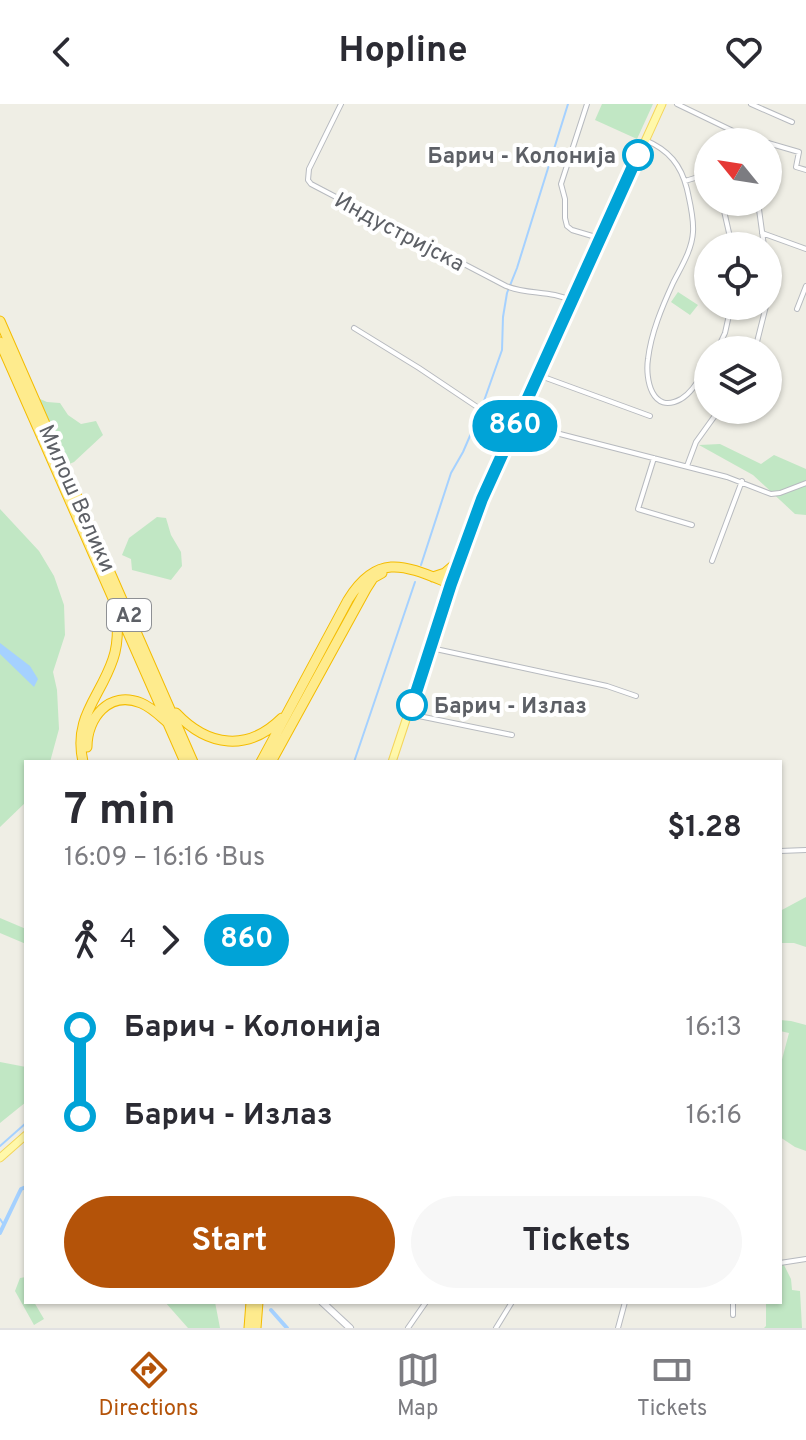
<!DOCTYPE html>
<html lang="en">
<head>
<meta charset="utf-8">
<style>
	:root { --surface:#fff; --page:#f7f7f7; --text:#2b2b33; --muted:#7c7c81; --line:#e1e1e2; --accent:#b45309 }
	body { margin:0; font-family:Overpass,sans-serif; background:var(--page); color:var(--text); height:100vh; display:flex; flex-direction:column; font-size:30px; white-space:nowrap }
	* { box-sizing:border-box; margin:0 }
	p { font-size:26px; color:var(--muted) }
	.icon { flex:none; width:44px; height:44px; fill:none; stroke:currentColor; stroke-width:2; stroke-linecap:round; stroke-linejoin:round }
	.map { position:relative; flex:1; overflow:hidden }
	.sheet { position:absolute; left:24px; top:656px; width:758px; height:544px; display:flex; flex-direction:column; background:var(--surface); border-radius:0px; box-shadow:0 2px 6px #0004 }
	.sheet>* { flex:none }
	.badge { padding:0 16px; border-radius:26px; font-size:28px; line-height:52px }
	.needle { width:52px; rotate:300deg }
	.fabs { position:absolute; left:694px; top:24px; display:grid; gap:16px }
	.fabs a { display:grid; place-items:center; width:88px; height:88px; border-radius:50%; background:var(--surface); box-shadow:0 2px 6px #0004; font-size:40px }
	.map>.badge { position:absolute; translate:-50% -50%; box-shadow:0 0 0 4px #fff }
	.legs { display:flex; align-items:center; gap:12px; height:88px; padding:0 40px; font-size:26px }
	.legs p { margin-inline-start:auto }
	.headline { display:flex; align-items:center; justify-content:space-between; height:136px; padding:0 40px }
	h1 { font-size:44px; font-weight:700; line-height:60px }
	.action { display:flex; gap:16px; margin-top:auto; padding:16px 40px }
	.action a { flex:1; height:92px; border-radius:48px; background:var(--accent); color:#fff; font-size:32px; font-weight:700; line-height:92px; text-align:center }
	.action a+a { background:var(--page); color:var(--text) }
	ul { padding:0 40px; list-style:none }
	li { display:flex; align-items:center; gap:28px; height:88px; font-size:30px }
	li i { display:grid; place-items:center; width:12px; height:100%; margin:0 10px; background:currentColor }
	li i::after { content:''; width:20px; height:20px; margin:-10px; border:6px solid; border-radius:50%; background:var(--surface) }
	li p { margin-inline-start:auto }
	li:first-child i { background:linear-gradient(#0000 50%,currentColor 0) }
	li:last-child i { background:linear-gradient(currentColor 50%,#0000 0) }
	header { display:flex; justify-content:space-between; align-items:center; height:104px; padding:0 40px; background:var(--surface); font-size:36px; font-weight:700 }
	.dock { display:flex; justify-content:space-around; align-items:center; height:112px; border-top:2px solid var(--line); background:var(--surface); font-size:22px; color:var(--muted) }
	.dock a { display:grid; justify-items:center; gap:4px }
	.dock .selected { color:var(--accent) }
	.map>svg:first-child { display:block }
	.green { fill:#c1e7c4 }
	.water { fill:#a5d1ff }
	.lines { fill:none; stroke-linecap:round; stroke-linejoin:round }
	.stream { stroke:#a5d1ff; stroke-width:2 }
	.canal { stroke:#a5d1ff; stroke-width:4 }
	.street-casing { stroke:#b7babf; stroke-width:6 }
	.secondary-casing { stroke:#b8bbc1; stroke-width:8 }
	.primary-casing { stroke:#f4d55a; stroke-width:9 }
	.highway-casing { stroke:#f4bc00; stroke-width:11 }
	.street { stroke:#fff; stroke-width:4 }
	.secondary { stroke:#fff; stroke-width:6 }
	.primary { stroke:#fff8aa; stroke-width:7 }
	.highway { stroke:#feeb8d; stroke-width:9 }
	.line-1-casing { stroke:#fff; stroke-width:18 }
	.line-1 { stroke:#00a3d7; stroke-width:12 }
	.stop-1-dot { fill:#fff; stroke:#00a3d7; stroke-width:4 }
	.labels { text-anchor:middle; stroke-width:8; stroke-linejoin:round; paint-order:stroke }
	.shield { fill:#fff; stroke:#8e9094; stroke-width:2 }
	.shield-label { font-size:20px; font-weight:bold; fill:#5d6066 }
	.stop-label { font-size:22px; font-weight:bold; fill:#5d6066; stroke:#fff; text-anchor:end }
	.street-label { font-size:22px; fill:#5d6066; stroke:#fff }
</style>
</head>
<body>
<header><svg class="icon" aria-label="back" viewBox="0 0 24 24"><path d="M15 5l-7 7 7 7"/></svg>Hopline<svg class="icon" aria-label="heart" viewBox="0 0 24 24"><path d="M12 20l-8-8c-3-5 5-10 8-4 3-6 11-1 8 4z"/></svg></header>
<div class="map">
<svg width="806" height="1224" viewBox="0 0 806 1224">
	<rect width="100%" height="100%" fill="#efeee5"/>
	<path class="green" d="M 602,0 L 653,0 L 637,35 L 595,16 Z
		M 678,188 L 698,201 L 690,211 L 671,198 Z
		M 40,295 L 47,298 L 60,299 L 68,311 L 81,320 L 96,317 L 103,331 L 74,358 L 56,366 L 46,356 L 49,338 L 34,307 Z
		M 720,340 L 761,360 L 774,351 L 806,365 L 806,411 L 795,410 L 753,371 L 699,341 Z
		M 0,405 L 39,447 L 54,472 L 64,501 L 65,531 L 53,568 L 57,586 L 59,625 L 50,658 L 26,658 L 26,698 L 0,723 Z
		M 157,413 L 166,414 L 171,431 L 181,448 L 182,462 L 171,476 L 132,466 L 131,455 L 122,451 L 129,434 Z
		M 806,793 L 806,843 L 794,839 L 780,839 L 780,807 Z
		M 0,814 L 26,825 L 26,840 L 0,829 Z
		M 780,916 L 791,917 L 806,921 L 806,1047 L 795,1043 L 780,1033 L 780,963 L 789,929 L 780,927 Z
		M 0,958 L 26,963 L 26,998 L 0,1019 Z
		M 784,1161 L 791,1175 L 792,1186 L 800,1187 L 802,1224 L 764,1224 L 766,1222 L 766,1198 L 780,1198 L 780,1162 Z
		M 26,1173 L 26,1198 L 34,1198 L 44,1215 L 34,1221 L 15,1187 L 20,1174 Z
		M 165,1198 L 215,1198 L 220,1224 L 188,1224 Z"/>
	<path class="water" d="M 0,539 L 30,562 L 38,575 L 34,583 L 0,550 Z"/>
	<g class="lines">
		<path class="stream" d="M 421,461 L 451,369 L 463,348 L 479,311 L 502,246 L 503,213 L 507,189 L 517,164 L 568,0
			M 354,658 L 415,478
			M 0,1042 L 26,1019
			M 0,1115 L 4,1121"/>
		<path class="canal" d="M 0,1129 L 21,1085 L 26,1083
			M 271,1206 L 287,1224"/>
		<defs>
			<path id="street" d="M 341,0 L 309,65 L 308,76 L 311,80 L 506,182 C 528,191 551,186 572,197
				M 587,0 L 561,80 L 565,95 L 565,114 L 567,122 L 572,126 L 599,134
				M 677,0 L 733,27 L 763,38
				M 751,0 L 792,18
				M 645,36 C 669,46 681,61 687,85 C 690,99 694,114 693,128 C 692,146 681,163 673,179 C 662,203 651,229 648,255 C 645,275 652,311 681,295 C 693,288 700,273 708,262
				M 768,39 L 799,48 L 796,63 L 806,66
				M 685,77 L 708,70
				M 722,98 L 732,142
				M 758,98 L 764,142
				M 762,129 L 806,145
				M 797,205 L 806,182
				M 354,224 L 419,264 L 513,327
				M 717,246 L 725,229 L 731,202
				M 755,246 L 766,202
				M 538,271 L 650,312
				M 519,315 L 556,329 L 727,373 L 771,390 L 780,389 L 806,379
				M 654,354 L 638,405 L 692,421
				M 687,362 L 696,338 L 719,306
				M 712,457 L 742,377
				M 431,544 L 607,582 L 636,592
				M 409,610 L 512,631
				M 780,747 L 806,746
				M 780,1159 L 806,1155
				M 733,1211 L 733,1198
				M 408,1224 L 426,1198
				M 496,1224 L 512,1198
				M 618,1224 L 625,1198"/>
			<path id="secondary" d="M 322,1198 L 350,1224"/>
			<path id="primary" d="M 392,658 L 451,480 L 482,395 L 662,0
				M 0,1054 L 26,1031"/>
			<path id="highway" d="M 0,217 L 193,658
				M 0,238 L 185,658
				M 433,473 L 445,469 L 459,457
				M 176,609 C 208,643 248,648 282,614
				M 87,643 C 87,614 109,586 141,599 C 151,603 159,611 167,618
				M 83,658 C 73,613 100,594 113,555 C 118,541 118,525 117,510
				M 261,658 L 348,496 C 378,447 406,462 451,480
				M 271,658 L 366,485 L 373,474 L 382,469
				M 249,1224 L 251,1198
				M 256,1224 L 258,1198"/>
		</defs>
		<use href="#street" class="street-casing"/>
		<use href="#secondary" class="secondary-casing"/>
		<use href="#primary" class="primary-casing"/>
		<use href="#highway" class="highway-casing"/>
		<use href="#street" class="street"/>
		<use href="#secondary" class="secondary"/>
		<use href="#primary" class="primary"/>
		<use href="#highway" class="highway"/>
	</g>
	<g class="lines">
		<defs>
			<path id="line-1" d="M 412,601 L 451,480 L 482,395 L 638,51"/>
		</defs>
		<use href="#line-1" class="line-1-casing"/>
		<use href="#line-1" class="line-1"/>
	</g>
	<g class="stop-1-dot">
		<circle cx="638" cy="51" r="14"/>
		<circle cx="412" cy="601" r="14"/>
	</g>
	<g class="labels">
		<rect class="shield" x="107" y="495" width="44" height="32" rx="6"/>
		<g class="shield-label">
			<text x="129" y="518">A2</text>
		</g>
		<g class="stop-label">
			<text x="616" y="59">Барич - Колонија</text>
			<text x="434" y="609" text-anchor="start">Барич - Излаз</text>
		</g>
		<g class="street-label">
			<text transform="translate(400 127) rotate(28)" y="8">Индустријска</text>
			<text transform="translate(78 394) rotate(66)" y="8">Милош Велики</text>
		</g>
	</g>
</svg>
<div class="fabs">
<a><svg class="needle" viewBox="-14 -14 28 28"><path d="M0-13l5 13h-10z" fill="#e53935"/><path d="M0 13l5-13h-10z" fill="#7c7c81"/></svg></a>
<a><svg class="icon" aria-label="locate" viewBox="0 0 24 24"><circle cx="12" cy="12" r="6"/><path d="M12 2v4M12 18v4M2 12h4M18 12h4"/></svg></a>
<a><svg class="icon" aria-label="layers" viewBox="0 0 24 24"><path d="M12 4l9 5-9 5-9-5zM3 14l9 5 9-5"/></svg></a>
</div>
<b class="badge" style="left:515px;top:322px;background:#00a3d7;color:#fff">860</b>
<section class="sheet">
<div class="headline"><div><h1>7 min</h1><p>16:09 – 16:16 · Bus</p></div><b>$1.28</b></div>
<div class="legs"><svg class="icon" aria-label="walk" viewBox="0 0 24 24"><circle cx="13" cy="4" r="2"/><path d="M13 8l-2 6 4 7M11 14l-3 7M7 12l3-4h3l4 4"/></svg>4<svg class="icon" aria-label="forward" viewBox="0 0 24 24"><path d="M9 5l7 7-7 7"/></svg><b class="badge" style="background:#00a3d7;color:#fff">860</b></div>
<ul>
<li><i style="color:#00a3d7"></i><b>Барич - Колонија</b><p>16:13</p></li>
<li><i style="color:#00a3d7"></i><b>Барич - Излаз</b><p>16:16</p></li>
</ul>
<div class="action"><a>Start</a><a>Tickets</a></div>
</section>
</div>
<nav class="dock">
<a class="selected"><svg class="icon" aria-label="directions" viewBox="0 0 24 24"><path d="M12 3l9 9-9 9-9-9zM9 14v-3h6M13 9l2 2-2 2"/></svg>Directions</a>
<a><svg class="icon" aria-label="map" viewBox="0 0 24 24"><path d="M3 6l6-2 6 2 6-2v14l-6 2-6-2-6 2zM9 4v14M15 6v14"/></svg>Map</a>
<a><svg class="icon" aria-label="tickets" viewBox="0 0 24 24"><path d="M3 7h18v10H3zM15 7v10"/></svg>Tickets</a>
</nav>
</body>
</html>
